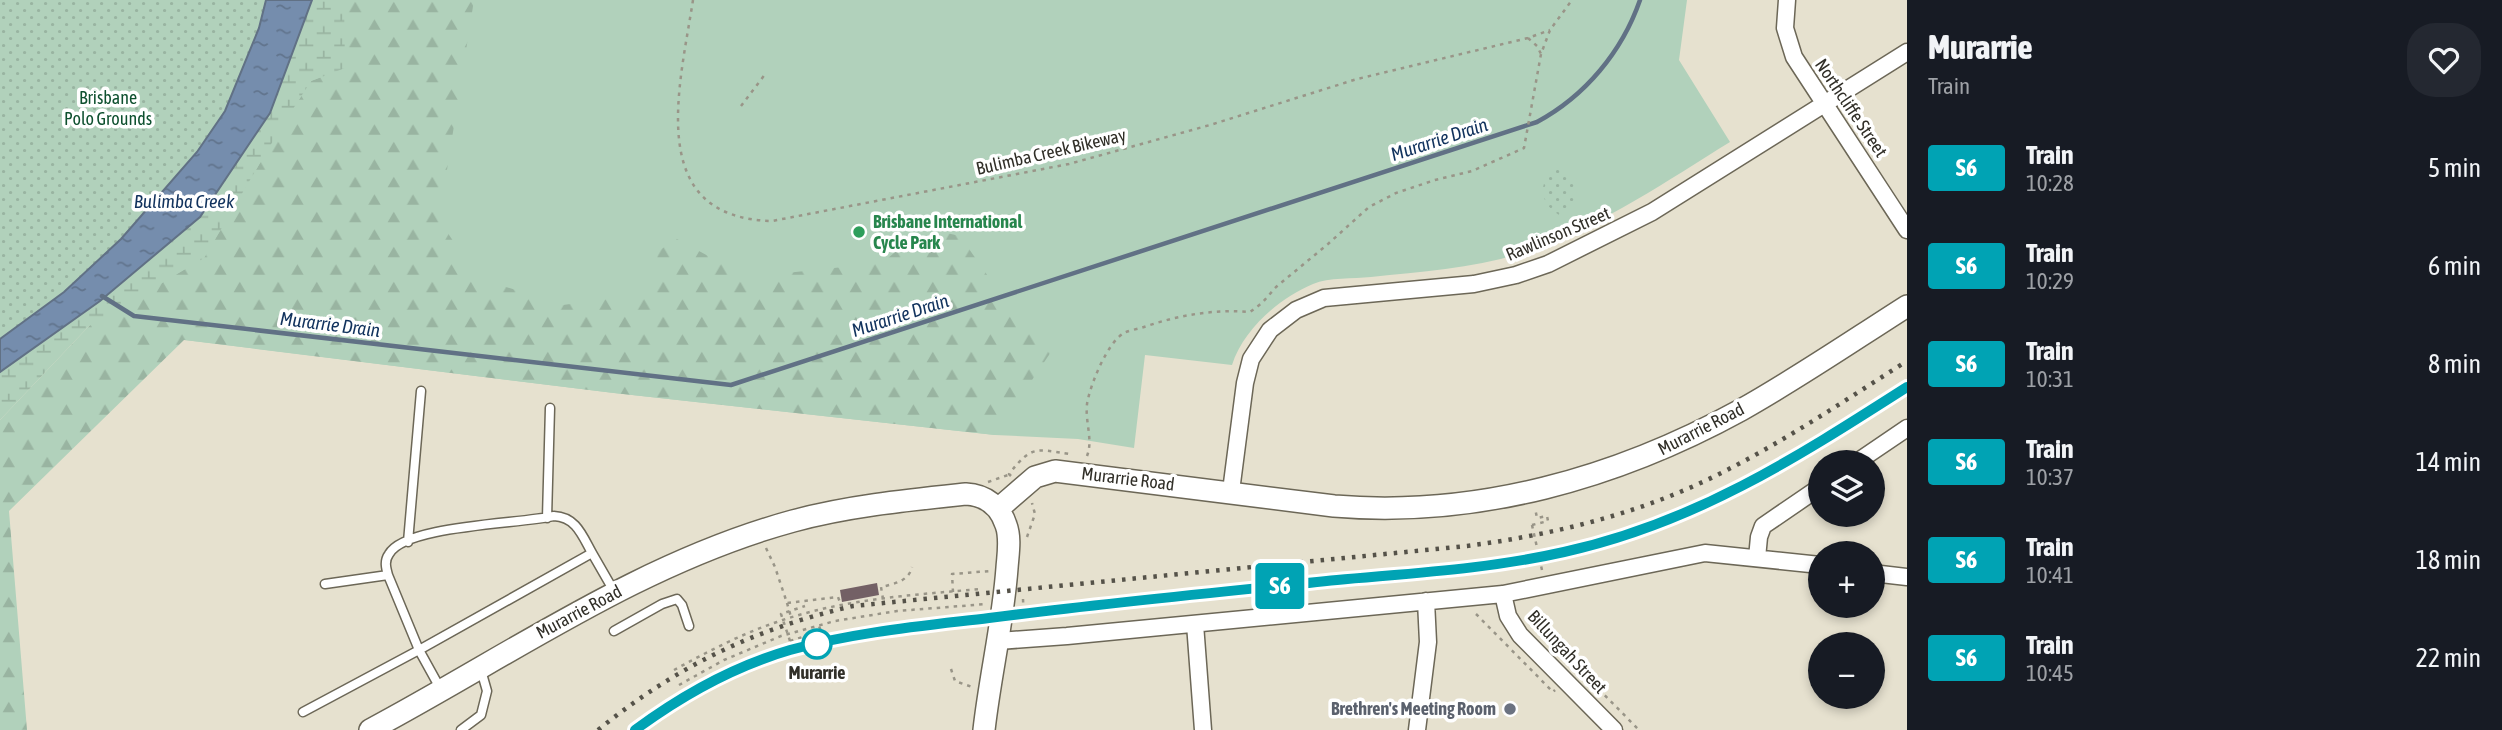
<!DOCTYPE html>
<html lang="en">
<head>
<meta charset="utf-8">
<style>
	:root { --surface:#171b24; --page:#242831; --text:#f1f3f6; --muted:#9ea1a6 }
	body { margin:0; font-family:"Asap Condensed",sans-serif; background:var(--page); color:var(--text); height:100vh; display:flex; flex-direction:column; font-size:26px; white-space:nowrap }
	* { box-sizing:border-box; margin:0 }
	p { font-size:23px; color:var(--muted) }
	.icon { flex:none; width:38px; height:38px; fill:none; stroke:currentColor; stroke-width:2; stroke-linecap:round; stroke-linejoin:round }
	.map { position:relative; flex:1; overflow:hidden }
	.sheet { display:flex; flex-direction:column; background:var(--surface); width:595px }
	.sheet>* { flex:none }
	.badge { padding:0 14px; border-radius:5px; font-size:24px; line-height:46px }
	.controls { position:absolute; left:1808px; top:450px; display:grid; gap:14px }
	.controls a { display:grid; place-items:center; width:77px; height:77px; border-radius:50%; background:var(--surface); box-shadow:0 4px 10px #0003; font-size:35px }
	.map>.badge { position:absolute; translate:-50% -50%; box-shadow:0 0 0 4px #fff }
	.round { display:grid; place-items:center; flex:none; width:74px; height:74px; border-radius:28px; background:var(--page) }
	.overview { display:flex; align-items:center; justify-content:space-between; height:119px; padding:0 21px }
	h1 { font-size:33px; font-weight:800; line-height:52px }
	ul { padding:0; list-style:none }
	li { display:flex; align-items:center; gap:21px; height:98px; padding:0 21px }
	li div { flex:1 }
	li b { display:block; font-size:26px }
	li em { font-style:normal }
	li .badge { min-width:77px; font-weight:700; text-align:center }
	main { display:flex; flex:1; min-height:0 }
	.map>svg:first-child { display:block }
	.grass { fill:#b1d1bb }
	.forest { fill:url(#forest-firs) }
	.wetland { fill:url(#wetland-marsh) }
	.park { fill:url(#park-dots) }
	.water { fill:url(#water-ripples); stroke:#617185; stroke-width:2 }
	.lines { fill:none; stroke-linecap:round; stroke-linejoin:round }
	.stream { stroke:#617185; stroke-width:4.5 }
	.building { fill:#736065 }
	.lane-casing { stroke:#6c6757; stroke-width:11 }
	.street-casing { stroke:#6c6757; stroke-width:19 }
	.secondary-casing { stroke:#6c6757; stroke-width:24 }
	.path { stroke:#999588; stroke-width:2.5; stroke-dasharray:3.5 5; stroke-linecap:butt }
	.lane { stroke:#fff; stroke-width:8 }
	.street { stroke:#fff; stroke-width:16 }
	.secondary { stroke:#fff; stroke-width:21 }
	.rail { stroke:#555249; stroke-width:4.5; stroke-dasharray:3.5 7; stroke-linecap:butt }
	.path-bridge { stroke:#999588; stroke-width:2.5; stroke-dasharray:3.5 5; stroke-linecap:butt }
	.line-casing { stroke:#fff; stroke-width:16 }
	.line { stroke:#00a3b4; stroke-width:10 }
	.leisure-dot { fill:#2e9e5b; stroke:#fff; stroke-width:2.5 }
	.stop-dot { fill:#fff; stroke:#00a3b4; stroke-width:3.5 }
	.worship-dot { fill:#6b7280; stroke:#fff; stroke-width:2.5 }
	.labels { text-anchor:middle; stroke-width:7; stroke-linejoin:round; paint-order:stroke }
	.park-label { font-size:18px; fill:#0e502f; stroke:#fff }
	.street-label { font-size:18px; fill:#312f28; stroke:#fff }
	.leisure-label { font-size:18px; font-weight:bold; fill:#27864d; stroke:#fff; text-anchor:start }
	.stop-label { font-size:18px; font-weight:bold; fill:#312f28; stroke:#fff }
	.worship-label { font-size:18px; font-weight:bold; fill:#5b616d; stroke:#fff; text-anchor:end }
	.water-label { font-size:19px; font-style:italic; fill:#11325d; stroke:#fff }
</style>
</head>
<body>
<main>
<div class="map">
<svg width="1907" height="730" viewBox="0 0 1907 730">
	<defs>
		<pattern id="forest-firs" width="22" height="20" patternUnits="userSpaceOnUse" patternTransform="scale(1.75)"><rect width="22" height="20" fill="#b1d1bb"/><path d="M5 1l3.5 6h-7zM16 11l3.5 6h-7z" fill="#99b4a1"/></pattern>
		<pattern id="wetland-marsh" width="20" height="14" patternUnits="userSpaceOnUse" patternTransform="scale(1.75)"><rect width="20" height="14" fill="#b1d1bb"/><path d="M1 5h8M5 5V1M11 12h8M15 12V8" fill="none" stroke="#99b4a1"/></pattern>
		<pattern id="park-dots" width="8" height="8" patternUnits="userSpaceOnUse" patternTransform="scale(1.75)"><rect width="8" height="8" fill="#b1d1bb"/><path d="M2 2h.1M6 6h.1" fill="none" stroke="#99b4a1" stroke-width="1.8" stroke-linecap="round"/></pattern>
		<pattern id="water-ripples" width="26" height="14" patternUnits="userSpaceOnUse" patternTransform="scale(1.75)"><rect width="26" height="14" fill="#758dad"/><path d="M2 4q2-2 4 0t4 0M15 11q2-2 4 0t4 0" fill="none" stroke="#61748d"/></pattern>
	</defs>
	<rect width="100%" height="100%" fill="#e6e1cf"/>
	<path class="grass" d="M 285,0 L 1687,0 L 1679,60 L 1730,142 C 1667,181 1604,224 1534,249 C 1481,268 1426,271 1371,277 C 1353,279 1329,277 1313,284 C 1279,298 1243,330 1232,365 L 1145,355 L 1134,448 L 1078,439 L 995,435 L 614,393 L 145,335 L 49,319 Z"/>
	<path class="forest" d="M 344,0 L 474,0 L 439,220 L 478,278 L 563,305 L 651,293 L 658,252 L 675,238 L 747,277 L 882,263 L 924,228 L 960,236 L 1022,325 L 1053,349 L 995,435 L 614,393 L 184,340 L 9,511 L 27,730 L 0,730 L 0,420 L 89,326 L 204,258 L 280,129 L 311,81 L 345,68 Z"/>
	<path class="wetland" d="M 312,0 L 344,0 L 345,68 L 311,81 L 280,129 L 204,258 L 89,326 L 0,420 L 0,372 L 100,301 L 200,217 L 270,113 Z"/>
	<path class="park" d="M 0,0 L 285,0 L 265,62 L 95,291 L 0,352 Z
		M 1564,169 L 1577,178 L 1577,193 L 1571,209 L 1559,215 C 1540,203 1538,186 1552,170 Z"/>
	<path class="water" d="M 266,0 L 312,0 L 270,113 L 200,217 L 100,301 L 0,372 L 0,339 L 64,292 L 121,239 L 197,152 L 225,111 L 259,28 Z"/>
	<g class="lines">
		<path class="stream" d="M 102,296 L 134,316 L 731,385 L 1537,122 C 1585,96 1622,52 1640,0"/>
	</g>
	<path class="building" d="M 877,583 L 879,595 L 842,602 L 840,590 Z"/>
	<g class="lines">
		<defs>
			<path id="lane" d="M 547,518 L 550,408
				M 408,542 L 421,391
				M 325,584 L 388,575
				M 614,631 L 662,604 L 677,599 L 682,605 L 689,626
				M 440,688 L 419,650 L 592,553 L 615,593
				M 303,712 L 419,650 L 388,575 C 386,568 384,561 389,554 C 405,525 520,524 554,516 C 576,517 582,535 592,553
				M 461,730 L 481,715 L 487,691 L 481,670"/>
			<path id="street" d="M 1787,0 L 1785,28 L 1794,57 L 1907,230
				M 1857,462 L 1907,428
				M 1231,491 L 1245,383 L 1251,359 L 1270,330 L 1296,310 L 1324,298 L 1474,284 L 1516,275 L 1548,264 L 1652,212 L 1907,52
				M 1757,558 L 1759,537 L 1763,526 L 1820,487
				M 1872,573 L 1907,577
				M 1503,594 L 1508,616 L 1520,635 L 1614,730
				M 1195,624 L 1203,730
				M 999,641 L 1067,636 L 1503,594 L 1705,553 L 1820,565
				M 1417,730 L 1428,642 L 1426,601"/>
			<path id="secondary" d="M 998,509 L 1035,477 L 1055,471 L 1334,506 C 1477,518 1617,478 1741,410 C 1798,378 1852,341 1907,306
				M 370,730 C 509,656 639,563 793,521 C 848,506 909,500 966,494 C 985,495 1000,506 1006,525 C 1011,538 1008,554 1007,568 C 1003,623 990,676 984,730"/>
		</defs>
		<use href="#lane" class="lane-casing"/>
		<use href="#street" class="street-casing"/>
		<use href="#secondary" class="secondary-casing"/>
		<path class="path" d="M 693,0 C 680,85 643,218 772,221 L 1069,164 L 1210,125 L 1357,79 L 1528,38 L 1550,30
			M 1528,38 L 1537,46 L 1541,54
			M 741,106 L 766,73
			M 1087,456 C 1094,439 1083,417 1088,399 C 1092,381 1108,342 1124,333 C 1130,330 1138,329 1144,327 C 1179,315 1214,309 1250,312 L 1262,303 L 1276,287 L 1328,244 L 1369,207 L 1396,193 L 1435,180 L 1472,171 L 1524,148 L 1541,54 L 1550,30 L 1572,0
			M 1011,476 L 1009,474 C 1032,445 1035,449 1070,454
			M 988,482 L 1008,475
			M 1532,525 L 1548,521 L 1547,516 L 1537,518 L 1535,508
			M 1027,537 L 1035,514 L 1032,503
			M 766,548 L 775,567 L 787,603 L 838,597 L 841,605
			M 953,592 L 952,574 L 990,571
			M 883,599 L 881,587 C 894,584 909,581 912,567
			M 1023,599 L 1024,624
			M 787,603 L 791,617
			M 1476,614 L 1553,692 L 1555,690
			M 790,641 L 821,631 L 819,626
			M 951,669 L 955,681 L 972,687
			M 674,670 C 707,652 741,634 777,622 C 842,599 912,595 980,589
			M 1575,671 L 1578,668 L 1639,730
			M 679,685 L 724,660 L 781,636 L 835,621 L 897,611 L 987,604"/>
		<use href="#lane" class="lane"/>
		<use href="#street" class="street"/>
		<use href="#secondary" class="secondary"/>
		<path class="rail" d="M 598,730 C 677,666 754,629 853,606 L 1467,546 C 1557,534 1644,513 1725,471 C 1788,439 1847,399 1907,361
			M 636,730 C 699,682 764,657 840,638 C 996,611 1155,598 1312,583 C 1423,572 1536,567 1642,530 C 1739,497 1822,441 1907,387"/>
		<path class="path-bridge" d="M 1532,525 L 1542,570
			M 790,641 L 781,614 L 805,606"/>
	</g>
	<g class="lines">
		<defs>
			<path id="line" d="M 635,730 C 681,696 735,666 790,650 C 855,632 922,626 989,618 C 1105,603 1221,592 1337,580 C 1413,573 1489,569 1564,552 C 1695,523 1796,458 1907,387"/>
		</defs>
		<use href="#line" class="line-casing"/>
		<use href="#line" class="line"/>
	</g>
	<circle class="leisure-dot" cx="859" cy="232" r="7"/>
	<circle class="stop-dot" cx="817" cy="644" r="14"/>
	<circle class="worship-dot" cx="1510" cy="709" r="7"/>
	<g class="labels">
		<g class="park-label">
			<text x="108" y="104">Brisbane<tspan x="108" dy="21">Polo Grounds</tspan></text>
		</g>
		<g class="street-label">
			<text transform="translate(1851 108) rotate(56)" y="6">Northcliffe Street</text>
			<text transform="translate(1051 152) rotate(-13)" y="6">Bulimba Creek Bikeway</text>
			<text transform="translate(1558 234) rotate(-23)" y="6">Rawlinson Street</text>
			<text transform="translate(1701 429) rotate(-27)" y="6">Murarrie Road</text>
			<text transform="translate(1128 479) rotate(7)" y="6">Murarrie Road</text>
			<text transform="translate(579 612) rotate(-28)" y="6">Murarrie Road</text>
			<text transform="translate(1567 652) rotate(47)" y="6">Billungah Street</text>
		</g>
		<g class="leisure-label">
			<text x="873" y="228">Brisbane International<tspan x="873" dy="21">Cycle Park</tspan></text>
		</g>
		<g class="stop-label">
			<text x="817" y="679">Murarrie</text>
		</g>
		<g class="worship-label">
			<text x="1496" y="715">Brethren's Meeting Room</text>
		</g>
		<g class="water-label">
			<text transform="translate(1439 139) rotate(-18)" y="7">Murarrie Drain</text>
			<text x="184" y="208">Bulimba Creek</text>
			<text transform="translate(900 315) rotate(-18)" y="7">Murarrie Drain</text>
			<text transform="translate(330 324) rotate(7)" y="7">Murarrie Drain</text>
		</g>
	</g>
</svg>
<div class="controls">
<a><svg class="icon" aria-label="layers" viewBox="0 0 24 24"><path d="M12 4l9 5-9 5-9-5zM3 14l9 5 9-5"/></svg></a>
<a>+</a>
<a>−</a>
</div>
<b class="badge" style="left:1280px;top:586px;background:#00a3b4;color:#fff">S6</b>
</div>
<section class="sheet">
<div class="overview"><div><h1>Murarrie</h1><p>Train</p></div><a class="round"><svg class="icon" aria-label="heart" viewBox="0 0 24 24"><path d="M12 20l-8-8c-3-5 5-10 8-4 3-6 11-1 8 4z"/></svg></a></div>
<ul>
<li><span class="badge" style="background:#00a3b4;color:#fff">S6</span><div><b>Train</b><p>10:28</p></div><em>5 min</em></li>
<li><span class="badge" style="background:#00a3b4;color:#fff">S6</span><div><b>Train</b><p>10:29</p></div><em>6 min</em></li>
<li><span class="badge" style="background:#00a3b4;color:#fff">S6</span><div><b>Train</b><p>10:31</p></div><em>8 min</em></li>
<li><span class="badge" style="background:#00a3b4;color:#fff">S6</span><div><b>Train</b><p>10:37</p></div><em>14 min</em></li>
<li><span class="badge" style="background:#00a3b4;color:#fff">S6</span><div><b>Train</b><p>10:41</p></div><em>18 min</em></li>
<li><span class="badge" style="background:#00a3b4;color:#fff">S6</span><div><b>Train</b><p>10:45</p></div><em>22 min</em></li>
</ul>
</section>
</main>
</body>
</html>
